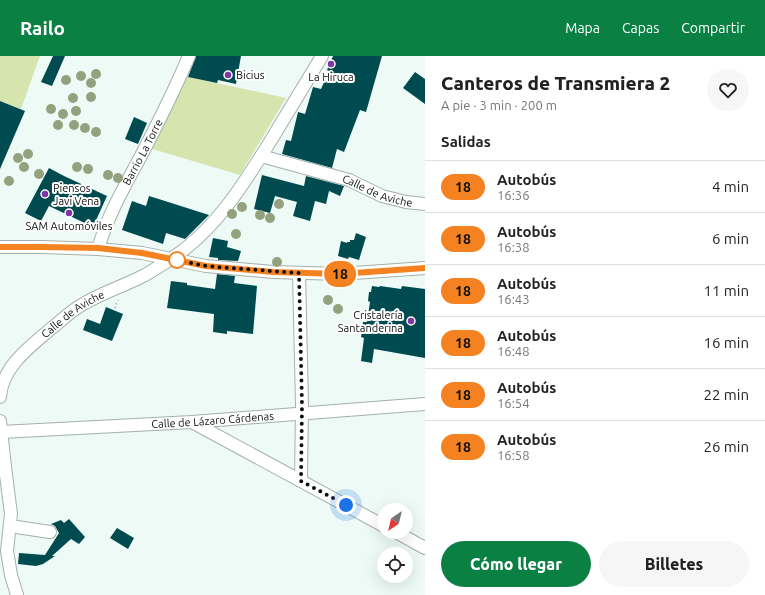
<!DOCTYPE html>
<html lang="es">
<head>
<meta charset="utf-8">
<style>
	:root { --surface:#fff; --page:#f6f6f6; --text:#222; --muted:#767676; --line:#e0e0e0; --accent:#0b8043 }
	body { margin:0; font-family:Ubuntu,sans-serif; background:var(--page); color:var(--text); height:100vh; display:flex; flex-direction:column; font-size:15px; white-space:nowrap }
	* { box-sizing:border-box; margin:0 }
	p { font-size:13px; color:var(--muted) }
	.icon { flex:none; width:22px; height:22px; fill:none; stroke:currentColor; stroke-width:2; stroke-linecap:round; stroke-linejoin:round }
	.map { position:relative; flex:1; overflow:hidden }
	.drawer { display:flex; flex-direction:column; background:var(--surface); width:340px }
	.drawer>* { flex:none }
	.badge { padding:0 8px; border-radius:13px; font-size:14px; line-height:26px }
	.needle { width:26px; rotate:215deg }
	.buttons { position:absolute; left:377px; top:447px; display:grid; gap:8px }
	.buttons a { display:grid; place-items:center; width:36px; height:36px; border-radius:50%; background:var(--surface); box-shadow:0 4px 16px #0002; font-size:20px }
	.you { position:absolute; width:20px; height:20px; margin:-10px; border:3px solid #fff; border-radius:50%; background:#1a73e8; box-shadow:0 0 0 6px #1a73e833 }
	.map>.badge { position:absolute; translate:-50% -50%; box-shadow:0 0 0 2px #fff }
	h2 { padding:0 16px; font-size:15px; line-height:36px }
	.round { display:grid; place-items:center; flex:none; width:42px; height:42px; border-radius:21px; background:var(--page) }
	.headline { display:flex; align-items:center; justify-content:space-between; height:68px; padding:0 16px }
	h1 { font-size:19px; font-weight:800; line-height:30px }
	.button { display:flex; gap:8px; margin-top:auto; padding:8px 16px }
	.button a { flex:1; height:46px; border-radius:24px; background:var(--accent); color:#fff; font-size:16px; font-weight:800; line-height:46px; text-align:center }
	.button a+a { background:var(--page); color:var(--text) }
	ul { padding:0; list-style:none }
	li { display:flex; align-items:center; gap:12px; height:52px; padding:0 16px; border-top:1px solid var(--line) }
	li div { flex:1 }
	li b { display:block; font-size:15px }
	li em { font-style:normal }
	li .badge { min-width:44px; font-weight:700; text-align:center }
	header { display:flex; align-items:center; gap:24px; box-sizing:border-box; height:56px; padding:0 20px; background:var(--accent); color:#fff }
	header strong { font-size:19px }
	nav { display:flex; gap:22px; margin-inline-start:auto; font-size:14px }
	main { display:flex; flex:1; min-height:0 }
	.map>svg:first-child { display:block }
	.green { fill:#d6e5ae }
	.building { fill:#004b50 }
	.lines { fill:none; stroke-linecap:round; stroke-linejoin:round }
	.street-casing { stroke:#a4b0ac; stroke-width:14 }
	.path { stroke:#a6b1ad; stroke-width:2.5; stroke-dasharray:1 3; stroke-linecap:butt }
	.street { stroke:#fff; stroke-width:12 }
	.tree { fill:#94a17f }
	.line-casing { stroke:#fff; stroke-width:9 }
	.line { stroke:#f58220; stroke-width:6 }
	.walk { stroke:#0c110f; stroke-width:4; stroke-dasharray:0 7.2 }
	.poi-dot { fill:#8035a7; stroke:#fff; stroke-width:1.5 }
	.stop-dot { fill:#fff; stroke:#f58220; stroke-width:2 }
	.labels { text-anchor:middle; stroke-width:4; stroke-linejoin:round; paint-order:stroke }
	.poi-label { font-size:11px; fill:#0c110f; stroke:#fff; text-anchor:start }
	.street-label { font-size:11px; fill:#0c110f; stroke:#fff }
</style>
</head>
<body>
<header>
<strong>Railo</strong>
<nav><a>Mapa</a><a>Capas</a><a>Compartir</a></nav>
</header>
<main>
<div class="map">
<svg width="425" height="539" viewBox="0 0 425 539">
	<rect width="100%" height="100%" fill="#edfaf6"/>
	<path class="green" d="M 0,0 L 40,0 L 21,53 L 0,45 Z
		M 185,20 L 286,42 L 240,119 L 149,92 Z"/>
	<path class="building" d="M 53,0 L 65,0 L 52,30 L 41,26 Z
		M 196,0 L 241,0 L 236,28 L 218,24 L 217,27 L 188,21 Z
		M 333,0 L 382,0 L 366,56 L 360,54 L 344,96 L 337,93 L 332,112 L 282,98 L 286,84 L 291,85 L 298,56 L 305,58 L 313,31 L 321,33 L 329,15 L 327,14 Z
		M 415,16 L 425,23 L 425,48 L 403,32 Z
		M 0,45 L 25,55 L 0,113 Z
		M 134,61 L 147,67 L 138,88 L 125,83 Z
		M 49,112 L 64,120 L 107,140 L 93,171 L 49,150 L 41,165 L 25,157 Z
		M 262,119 L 304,130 L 306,120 L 344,130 L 340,140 L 329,135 L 326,148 L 315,145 L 310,165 L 293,160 L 297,146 L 275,140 L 270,157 L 254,153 Z
		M 149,140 L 165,145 L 209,159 L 185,183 L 166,177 L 163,188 L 122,174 L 132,145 L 146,150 Z
		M 356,177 L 366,181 L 359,204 L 349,201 L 348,203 L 338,200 L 341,185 L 347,187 L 347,186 L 350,186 L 350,184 L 354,184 Z
		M 213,182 L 228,185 L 227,191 L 241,195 L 238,205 L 218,204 L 218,202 L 209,201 Z
		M 217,218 L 235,220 L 234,227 L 257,230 L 253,278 L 227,275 L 227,278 L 213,276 L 214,258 L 167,252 L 171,225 L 187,227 L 187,229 L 215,233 Z
		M 372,230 L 379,231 L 380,230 L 401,233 L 402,230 L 425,233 L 425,302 L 374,293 L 372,307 L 361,305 L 364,282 L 361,281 L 363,266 L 367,266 L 370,246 L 368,245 L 369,236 L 371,236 Z
		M 106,251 L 123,258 L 112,285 L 83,274 L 87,263 L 100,268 Z
		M 69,463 L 85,481 L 79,488 L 71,483 L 52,500 L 55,500 L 43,508 L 36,510 L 18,508 L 19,497 L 45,499 L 59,477 L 55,470 L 51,468 L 61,464 L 64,467 Z
		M 117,472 L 134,482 L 128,493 L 110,482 Z"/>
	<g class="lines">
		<defs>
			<g id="street">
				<path id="s1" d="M 261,100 L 349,124 L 382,140 L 406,146 L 425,148"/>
				<path d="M 0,191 L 43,191 L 98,193 L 142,197 L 206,210 L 273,216 L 340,218 L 425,212"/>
				<path id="s2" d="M 98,193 C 108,158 126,128 143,96 C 159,65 175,33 189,0"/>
				<path d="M 299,217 L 302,349 L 301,425"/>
				<path id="s3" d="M 0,341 C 2,310 31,290 53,271 C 63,263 73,253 85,247 C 104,236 126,229 145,219 C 154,214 163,208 171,203 C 217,173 245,126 273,81 C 289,54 306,27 322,0"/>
				<path d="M 0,365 L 5,411 L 11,458 L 7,495 L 11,519 L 17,539"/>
				<path d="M 192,366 L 384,470"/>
				<path id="s4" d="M 1,376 L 192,366 L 425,348"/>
				<path d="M 10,470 L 50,476"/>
				<path d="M 396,476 L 425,492"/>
			</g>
		</defs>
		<use href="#street" class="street-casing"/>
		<path class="path" d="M 115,252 L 118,244"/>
		<use href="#street" class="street"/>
	</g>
	<g class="tree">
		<circle cx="96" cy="18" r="5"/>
		<circle cx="81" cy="20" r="5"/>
		<circle cx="66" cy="24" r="5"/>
		<circle cx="91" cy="27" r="5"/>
		<circle cx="91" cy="41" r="5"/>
		<circle cx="73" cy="42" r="5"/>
		<circle cx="51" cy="53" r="5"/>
		<circle cx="76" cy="55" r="5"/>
		<circle cx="63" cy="58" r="5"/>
		<circle cx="58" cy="69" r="5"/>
		<circle cx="74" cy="69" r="5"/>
		<circle cx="85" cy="72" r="5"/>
		<circle cx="96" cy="76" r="5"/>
		<circle cx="28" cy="98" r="5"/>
		<circle cx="18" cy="102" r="5"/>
		<circle cx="24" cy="111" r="5"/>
		<circle cx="77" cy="111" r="5"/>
		<circle cx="88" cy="113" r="5"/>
		<circle cx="39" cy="118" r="5"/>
		<circle cx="108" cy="119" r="5"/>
		<circle cx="118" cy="122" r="5"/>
		<circle cx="9" cy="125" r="5"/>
		<circle cx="279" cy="148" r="5"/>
		<circle cx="242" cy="151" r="5"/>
		<circle cx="232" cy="158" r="5"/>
		<circle cx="260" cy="159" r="5"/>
		<circle cx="270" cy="162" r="5"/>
		<circle cx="236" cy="178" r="5"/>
		<circle cx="277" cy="206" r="5"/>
		<circle cx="328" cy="244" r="5"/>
		<circle cx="338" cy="253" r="5"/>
	</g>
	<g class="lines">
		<defs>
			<path id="line" d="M 0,191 L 43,191 L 98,192 L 142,197 L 206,210 L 273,216 L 340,218 L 425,212"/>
		</defs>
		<use href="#line" class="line-casing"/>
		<use href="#line" class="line"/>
		<path class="walk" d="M 177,204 L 206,210 L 230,212 L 299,217 L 302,349 L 301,425 L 346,449"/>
	</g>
	<g class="poi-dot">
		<circle cx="331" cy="8" r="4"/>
		<circle cx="228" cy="19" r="4"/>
		<circle cx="45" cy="138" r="4"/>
		<circle cx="69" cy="157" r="4"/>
		<circle cx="411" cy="265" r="4"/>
	</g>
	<circle class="stop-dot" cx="177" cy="204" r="8"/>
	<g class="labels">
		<g class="poi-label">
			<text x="236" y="23">Bicius</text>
			<text x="331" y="25" text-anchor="middle">La Hiruca</text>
			<text x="53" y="136">Piensos<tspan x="53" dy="13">Javi Vena</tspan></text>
			<text x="69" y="174" text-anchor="middle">SAM Automóviles</text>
			<text x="403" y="263" text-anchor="end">Cristalería<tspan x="403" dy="13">Santanderina</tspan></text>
		</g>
		<g class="street-label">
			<text dy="4" stroke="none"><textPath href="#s2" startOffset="107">Barrio La Torre</textPath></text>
			<text dy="4" stroke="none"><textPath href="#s1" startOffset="122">Calle de Aviche</textPath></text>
			<text dy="4" stroke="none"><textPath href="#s3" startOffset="114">Calle de Aviche</textPath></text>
			<text dy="4" stroke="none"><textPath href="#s4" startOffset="212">Calle de Lázaro Cárdenas</textPath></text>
		</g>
	</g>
</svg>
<div class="buttons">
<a><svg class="needle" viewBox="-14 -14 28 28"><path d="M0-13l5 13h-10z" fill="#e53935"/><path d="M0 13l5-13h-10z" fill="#767676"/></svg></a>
<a><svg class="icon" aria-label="locate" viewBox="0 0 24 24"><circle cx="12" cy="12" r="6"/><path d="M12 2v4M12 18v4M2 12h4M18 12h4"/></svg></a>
</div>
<div class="you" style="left:346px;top:449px"></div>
<b class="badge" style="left:340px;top:218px;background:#f58220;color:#111">18</b>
</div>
<section class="drawer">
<div class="headline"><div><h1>Canteros de Transmiera 2</h1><p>A pie · 3 min · 200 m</p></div><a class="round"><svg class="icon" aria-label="heart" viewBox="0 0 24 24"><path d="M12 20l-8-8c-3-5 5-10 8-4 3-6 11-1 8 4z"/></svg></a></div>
<h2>Salidas</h2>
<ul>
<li><span class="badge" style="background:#f58220;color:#111">18</span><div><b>Autobús</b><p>16:36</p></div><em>4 min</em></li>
<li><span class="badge" style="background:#f58220;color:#111">18</span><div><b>Autobús</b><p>16:38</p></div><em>6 min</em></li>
<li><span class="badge" style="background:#f58220;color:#111">18</span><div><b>Autobús</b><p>16:43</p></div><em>11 min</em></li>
<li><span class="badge" style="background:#f58220;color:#111">18</span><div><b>Autobús</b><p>16:48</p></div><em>16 min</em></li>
<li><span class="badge" style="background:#f58220;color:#111">18</span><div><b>Autobús</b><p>16:54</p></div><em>22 min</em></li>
<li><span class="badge" style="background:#f58220;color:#111">18</span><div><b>Autobús</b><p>16:58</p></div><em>26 min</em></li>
</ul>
<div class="button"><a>Cómo llegar</a><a>Billetes</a></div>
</section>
</main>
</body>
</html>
